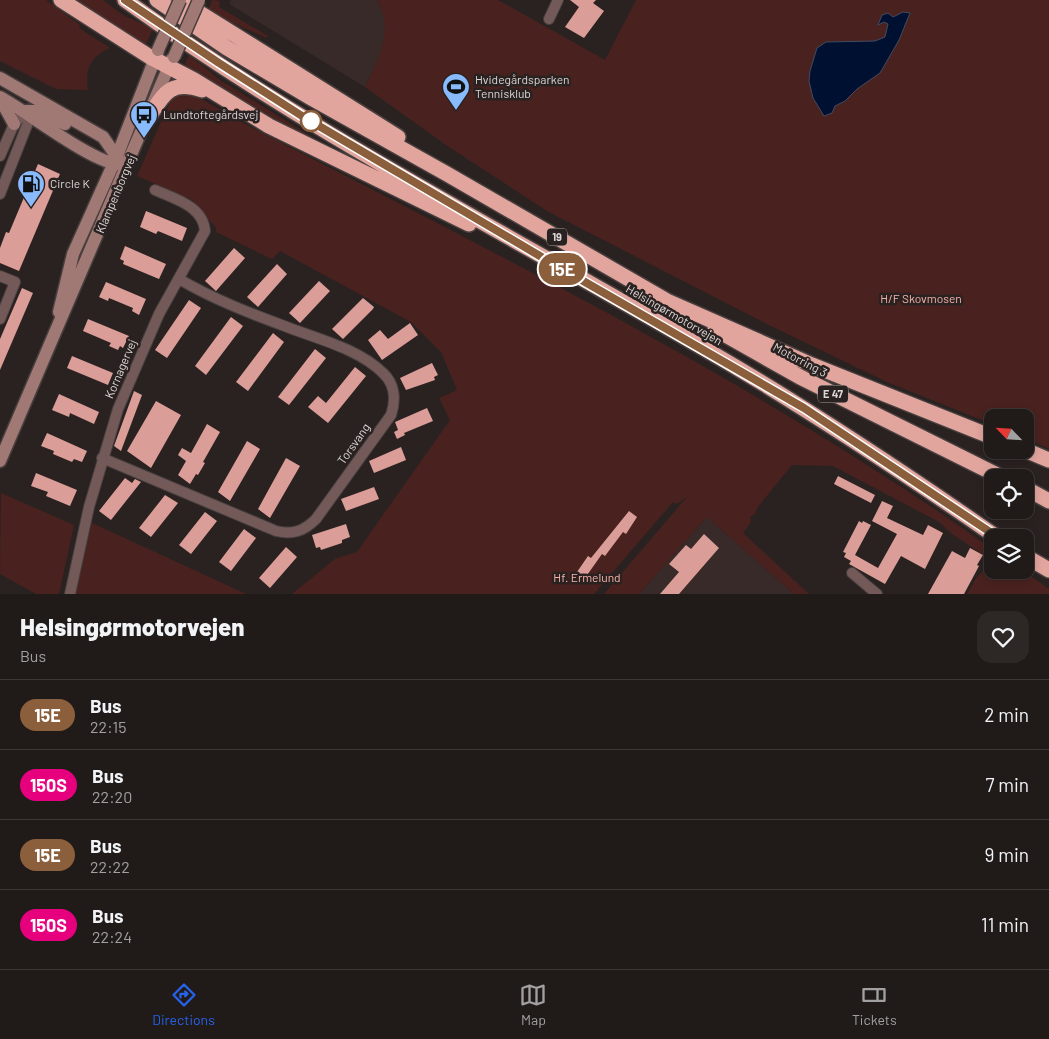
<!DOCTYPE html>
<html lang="en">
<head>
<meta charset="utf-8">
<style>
	:root { --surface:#201a19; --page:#2d2726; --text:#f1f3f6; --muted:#a2a1a2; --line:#3d3838; --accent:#2563eb }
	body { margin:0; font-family:Barlow,sans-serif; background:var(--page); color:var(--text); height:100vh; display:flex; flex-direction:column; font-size:19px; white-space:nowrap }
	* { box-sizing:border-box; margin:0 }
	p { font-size:16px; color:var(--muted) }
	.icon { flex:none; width:28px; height:28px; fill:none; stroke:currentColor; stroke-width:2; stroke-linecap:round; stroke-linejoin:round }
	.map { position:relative; height:594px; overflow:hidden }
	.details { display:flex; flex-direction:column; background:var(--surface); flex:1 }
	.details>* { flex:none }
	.badge { padding:0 10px; border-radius:16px; font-size:18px; line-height:32px }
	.needle { width:32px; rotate:295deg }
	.buttons { position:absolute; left:984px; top:409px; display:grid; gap:10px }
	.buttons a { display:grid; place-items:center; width:50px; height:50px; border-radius:10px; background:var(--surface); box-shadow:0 2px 8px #0003,0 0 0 1px var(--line); font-size:25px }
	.map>.badge { position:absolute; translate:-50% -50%; box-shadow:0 0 0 2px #fff }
	.round { display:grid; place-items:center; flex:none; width:52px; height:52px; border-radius:15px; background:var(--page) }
	.head { display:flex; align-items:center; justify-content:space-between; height:85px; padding:0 20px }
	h1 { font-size:24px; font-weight:800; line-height:38px }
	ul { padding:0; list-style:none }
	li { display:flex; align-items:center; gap:15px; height:70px; padding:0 20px; border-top:1px solid var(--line) }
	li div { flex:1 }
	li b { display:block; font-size:19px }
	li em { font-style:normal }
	li .badge { min-width:55px; font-weight:700; text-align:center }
	.tabs { display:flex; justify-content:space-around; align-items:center; height:70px; border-top:1px solid var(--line); background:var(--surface); font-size:14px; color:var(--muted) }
	.tabs a { display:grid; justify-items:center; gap:2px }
	.tabs .current { color:var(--accent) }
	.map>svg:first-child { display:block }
	.built { fill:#372a28 }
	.green { fill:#49221f }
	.water { fill:#001031; stroke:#424b62 }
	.building { fill:#db9d97 }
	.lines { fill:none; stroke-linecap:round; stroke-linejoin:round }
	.street-casing { stroke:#463f3e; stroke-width:12 }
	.secondary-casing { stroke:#463f3e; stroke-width:15 }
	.highway-casing { stroke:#463f3e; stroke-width:18 }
	.street { stroke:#735a58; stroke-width:10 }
	.secondary { stroke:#a07874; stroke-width:12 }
	.highway { stroke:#e2a59e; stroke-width:15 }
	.secondary-bridge-casing { stroke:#463f3e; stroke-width:15; stroke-linecap:butt }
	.secondary-bridge { stroke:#a07874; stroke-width:12 }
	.line-casing { stroke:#fff; stroke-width:11 }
	.line { stroke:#8b5e3c; stroke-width:8 }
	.stop-dot { fill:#fff; stroke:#8b5e3c; stroke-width:2.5 }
	.labels { text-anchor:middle; stroke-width:5; stroke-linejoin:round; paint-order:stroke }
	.shield { fill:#2a2221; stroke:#a6a0a0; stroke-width:1 }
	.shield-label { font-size:11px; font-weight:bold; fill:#dbd6d6 }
	.poi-label { font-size:12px; fill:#dbd6d6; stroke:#2a2221; text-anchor:start }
	.street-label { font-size:12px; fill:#dbd6d6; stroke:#2a2221 }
	.park-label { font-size:12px; fill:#f8b2aa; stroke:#2a2221 }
</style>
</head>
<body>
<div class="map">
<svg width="1049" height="594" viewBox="0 0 1049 594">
	<rect width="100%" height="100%" fill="#2a2221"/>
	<path class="built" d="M 231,0 L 377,0 L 385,17 L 385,34 L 380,56 L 365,87 L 229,4 Z
		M 707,517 L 794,594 L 639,594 Z"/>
	<path class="green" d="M 0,0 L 46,0 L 80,25 L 79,28 L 110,48 C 90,57 85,68 88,90 L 56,89 L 0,61 Z
		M 72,0 L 103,0 L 123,15 L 153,29 L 146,44 L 142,45 Z
		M 212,0 L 220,1 L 219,7 L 268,36 L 267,38 L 208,12 Z
		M 377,0 L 498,0 L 605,60 L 636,0 L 1049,0 L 1049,449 L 1025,438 L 1025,418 L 992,418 L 992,424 L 887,382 L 769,325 L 547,211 L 446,145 L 365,87 C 378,59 395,31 377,0 Z
		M 189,55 L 220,80 L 336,152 L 268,118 L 183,69 Z
		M 189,92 L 249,126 C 501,257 760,383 992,549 L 992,570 L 1022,570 L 1049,589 L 1049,594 L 967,594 L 977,577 L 987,567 L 987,557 L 952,534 L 939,522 L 833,466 L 792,465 L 757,508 L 755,514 L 750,517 L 751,522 L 743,533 L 809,594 L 794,594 L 707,517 L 639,594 L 604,594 L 687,497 L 677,504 L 673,502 L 594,594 L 292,594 L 335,559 L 357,552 L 450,420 L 439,398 L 457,390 L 441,352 L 411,322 L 280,251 L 272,259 L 216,232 L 216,228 L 192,200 L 137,176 L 174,93 Z
		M 1,493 L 74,525 L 59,594 L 36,594 L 0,574 Z
		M 92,523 L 246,594 L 75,594 Z"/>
	<path class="water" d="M 903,12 L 910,13 L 899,40 L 880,73 L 857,89 L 845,101 L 835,106 L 832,113 L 824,116 L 813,98 L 809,81 L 810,71 L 817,48 L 826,42 L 875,41 L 885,37 L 888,24 L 884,22 L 878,25 L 882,15 L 888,13 L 893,17 Z"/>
	<path class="building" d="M 570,0 L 596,0 L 593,3 L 604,11 L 584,38 L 565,27 L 579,7 Z
		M 38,164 L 60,174 L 19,271 L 0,263 L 0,248 L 6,232 L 9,233 Z
		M 146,211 L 187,228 L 182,241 L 158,231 L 156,234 L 140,227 Z
		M 125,246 L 166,264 L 159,279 L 123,264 L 124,261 L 120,259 Z
		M 234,248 L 245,258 L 216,291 L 205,281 Z
		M 277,264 L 287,274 L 258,307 L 247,297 Z
		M 319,281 L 330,291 L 300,323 L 289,313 Z
		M 106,282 L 146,299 L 139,315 L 132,311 L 133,308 L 109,298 L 108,301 L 99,297 Z
		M 22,288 L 33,293 L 0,370 L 0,339 Z
		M 363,298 L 374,307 L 373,309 L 343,339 L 332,329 Z
		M 189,300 L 201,308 L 167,358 L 155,350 Z
		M 231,317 L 243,326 L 206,375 L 195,366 Z
		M 88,319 L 129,336 L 123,348 L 120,346 L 118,350 L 109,346 L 111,343 L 83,331 Z
		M 410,323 L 418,335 L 382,360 L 368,340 L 380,330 L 388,339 Z
		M 273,333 L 284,342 L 248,391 L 236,382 Z
		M 315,349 L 326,358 L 289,405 L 278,397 Z
		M 72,356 L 113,373 L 108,385 L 67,368 Z
		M 432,363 L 438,375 L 434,377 L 435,380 L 406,390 L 400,378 Z
		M 355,367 L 366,376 L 328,423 L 308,407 L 318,396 L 326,403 Z
		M 134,391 L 142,395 L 121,451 L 114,446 Z
		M 59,394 L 99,412 L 94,424 L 70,413 L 69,417 L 52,410 Z
		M 156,401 L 181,415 L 151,468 L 127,451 Z
		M 427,408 L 433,421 L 404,433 L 405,435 L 397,439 L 394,432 L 398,430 L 395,422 Z
		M 207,424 L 220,432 L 203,462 L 205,463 L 198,475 L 196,474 L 190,484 L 178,475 L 186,461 L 178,455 L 182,448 L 191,453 Z
		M 47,433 L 87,451 L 82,462 L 74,459 L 72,462 L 53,454 L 54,451 L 41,446 Z
		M 247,441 L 260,449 L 230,501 L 218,492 Z
		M 401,447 L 406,460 L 374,473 L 369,461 Z
		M 286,458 L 300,466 L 270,518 L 258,509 Z
		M 36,473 L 77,490 L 70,506 L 46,496 L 48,492 L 31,486 Z
		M 838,476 L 875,495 L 871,503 L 834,484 Z
		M 125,478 L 132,483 L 135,479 L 141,482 L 111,520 L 99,511 Z
		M 374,487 L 379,499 L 346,511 L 341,499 Z
		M 165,495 L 178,503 L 151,537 L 139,528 Z
		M 882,501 L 893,506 L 887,518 L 923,535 L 928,525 L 943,533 L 925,569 L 901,556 L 885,584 L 849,564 L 851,561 L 844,557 L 846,553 L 843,552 L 859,521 L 862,523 L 863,521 L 871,525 L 855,555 L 878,568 L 897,534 L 872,521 Z
		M 629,511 L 637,517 L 626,534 L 623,532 L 605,556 L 602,554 L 585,578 L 577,572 L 588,556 L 591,558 Z
		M 205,512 L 217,521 L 191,554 L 179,545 Z
		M 346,524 L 350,537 L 342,540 L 342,543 L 321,550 L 320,547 L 316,548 L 312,535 Z
		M 244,529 L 256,538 L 231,571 L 219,562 Z
		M 704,534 L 719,548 L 679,594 L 660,594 L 679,572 L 669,564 L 686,545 L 691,549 Z
		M 286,547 L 297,557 L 270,588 L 259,578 Z
		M 970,548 L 983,555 L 977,565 L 979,566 L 964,594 L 928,594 L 952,551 L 965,558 Z"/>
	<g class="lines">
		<defs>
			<path id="street" d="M 549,19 L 558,0
				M 0,156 L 14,124 L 26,111
				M 0,194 L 31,115
				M 0,276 L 15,282 L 0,319
				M 102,458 L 276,531 C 293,535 304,531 316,519 L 391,415 C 396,400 395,384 383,373 C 359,349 318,339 287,327 C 249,313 213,299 179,279
				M 852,573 L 877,594
				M 70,594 L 89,507 L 118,409 L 159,314 L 205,231 C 203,206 175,199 155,190"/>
			<path id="secondary" d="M 0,78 L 103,137 L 119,160
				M 0,97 C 25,110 95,165 120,164
				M 0,99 L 14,124
				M 26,111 L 37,111 L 65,124
				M 59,312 L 73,254 L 117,156 L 158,51
				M 0,461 L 172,59"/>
			<path id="highway" d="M 61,0 L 150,57 L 194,80 L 269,126 L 469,224
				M 125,0 C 318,139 535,248 739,369 C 828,422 913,479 998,538
				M 157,0 L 227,48 L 313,99 L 447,174 L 667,301 L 812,365 L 992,437
				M 179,0 L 398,137
				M 145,123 C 162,98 167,78 202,90
				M 715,329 L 800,377 L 1003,478
				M 1025,450 L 1049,460
				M 1025,488 L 1049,501
				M 1025,556 L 1049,570"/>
		</defs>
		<use href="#street" class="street-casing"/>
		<use href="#secondary" class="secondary-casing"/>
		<use href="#highway" class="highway-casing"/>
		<use href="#street" class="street"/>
		<use href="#secondary" class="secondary"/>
		<use href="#highway" class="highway"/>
		<defs>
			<path id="secondary-bridge" d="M 158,50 L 180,0
				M 174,57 L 199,0"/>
		</defs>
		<use href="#secondary-bridge" class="secondary-bridge-casing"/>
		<use href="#secondary-bridge" class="secondary-bridge"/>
	</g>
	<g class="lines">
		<defs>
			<path id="line" d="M 125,0 L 219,63 L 302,116 L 545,259 L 804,408 L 999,538"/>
		</defs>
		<use href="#line" class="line-casing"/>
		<use href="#line" class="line"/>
	</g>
	<defs>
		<symbol id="stadium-pin" viewBox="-11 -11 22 30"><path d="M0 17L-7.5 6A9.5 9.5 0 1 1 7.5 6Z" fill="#88bafc" stroke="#2a2221"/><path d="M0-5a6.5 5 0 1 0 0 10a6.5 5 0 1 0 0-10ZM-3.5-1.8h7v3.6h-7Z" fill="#111"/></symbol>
		<symbol id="bus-pin" viewBox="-11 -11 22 30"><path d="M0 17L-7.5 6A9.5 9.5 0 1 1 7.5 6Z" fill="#88bafc" stroke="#2a2221"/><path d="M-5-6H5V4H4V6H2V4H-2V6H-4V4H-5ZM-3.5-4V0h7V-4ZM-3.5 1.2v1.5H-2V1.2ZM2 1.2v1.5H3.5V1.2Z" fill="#111"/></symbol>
		<symbol id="fuel-pin" viewBox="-11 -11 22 30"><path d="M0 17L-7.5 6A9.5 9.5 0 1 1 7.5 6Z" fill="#88bafc" stroke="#2a2221"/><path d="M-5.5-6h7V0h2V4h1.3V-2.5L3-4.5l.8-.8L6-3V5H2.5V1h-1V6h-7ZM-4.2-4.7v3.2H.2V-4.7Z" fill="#111"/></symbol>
	</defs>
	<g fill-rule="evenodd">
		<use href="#stadium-pin" x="440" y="71" width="32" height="43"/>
		<use href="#bus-pin" x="128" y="99" width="32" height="43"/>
		<use href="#fuel-pin" x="15" y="168" width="32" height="43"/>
	</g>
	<circle class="stop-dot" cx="311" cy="121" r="10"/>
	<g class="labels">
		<g class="shield">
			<rect x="547" y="228.5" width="20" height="17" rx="4"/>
			<rect x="818" y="385.5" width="30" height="17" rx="4"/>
		</g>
		<g class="shield-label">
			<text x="557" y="241">19</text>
			<text x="833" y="398">E 47</text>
		</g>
		<g class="poi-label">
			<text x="475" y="84">Hvidegårdsparken<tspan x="475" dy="14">Tennisklub</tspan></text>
			<text x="163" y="119">Lundtoftegårdsvej</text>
			<text x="50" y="188">Circle K</text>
		</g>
		<g class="street-label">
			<text transform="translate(116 194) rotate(-67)" y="4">Klampenborgvej</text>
			<text transform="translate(674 315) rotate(30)" y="4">Helsingørmotorvejen</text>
			<text transform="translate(800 360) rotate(28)" y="4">Motorring 3</text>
			<text transform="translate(121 369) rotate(-67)" y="4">Kornagervej</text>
			<text transform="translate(354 444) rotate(-55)" y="4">Torsvang</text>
		</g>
		<g class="park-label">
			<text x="921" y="303">H/F Skovmosen</text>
			<text x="587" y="582">Hf. Ermelund</text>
		</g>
	</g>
</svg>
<div class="buttons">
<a><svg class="needle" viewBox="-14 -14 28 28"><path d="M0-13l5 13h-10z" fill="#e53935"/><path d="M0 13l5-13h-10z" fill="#a2a1a2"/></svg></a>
<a><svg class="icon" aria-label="locate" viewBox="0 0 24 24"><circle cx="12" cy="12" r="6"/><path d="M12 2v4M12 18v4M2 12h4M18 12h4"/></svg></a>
<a><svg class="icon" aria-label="layers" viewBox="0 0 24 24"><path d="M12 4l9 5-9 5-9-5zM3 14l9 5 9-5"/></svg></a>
</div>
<b class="badge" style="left:562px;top:269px;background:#8b5e3c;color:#fff">15E</b>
</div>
<section class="details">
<div class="head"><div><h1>Helsingørmotorvejen</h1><p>Bus</p></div><a class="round"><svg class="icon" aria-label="heart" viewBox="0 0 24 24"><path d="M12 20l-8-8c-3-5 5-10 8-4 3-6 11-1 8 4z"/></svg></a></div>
<ul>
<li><span class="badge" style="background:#8b5e3c;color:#fff">15E</span><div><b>Bus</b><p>22:15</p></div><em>2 min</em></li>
<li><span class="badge" style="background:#e6007e;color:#fff">150S</span><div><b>Bus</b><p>22:20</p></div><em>7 min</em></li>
<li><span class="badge" style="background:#8b5e3c;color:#fff">15E</span><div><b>Bus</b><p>22:22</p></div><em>9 min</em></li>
<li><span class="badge" style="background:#e6007e;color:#fff">150S</span><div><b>Bus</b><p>22:24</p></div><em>11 min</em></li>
</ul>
</section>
<nav class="tabs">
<a class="current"><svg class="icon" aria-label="directions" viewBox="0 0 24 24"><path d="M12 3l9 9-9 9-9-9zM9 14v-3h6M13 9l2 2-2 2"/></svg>Directions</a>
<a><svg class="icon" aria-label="map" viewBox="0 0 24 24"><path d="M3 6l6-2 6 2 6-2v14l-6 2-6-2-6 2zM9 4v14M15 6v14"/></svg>Map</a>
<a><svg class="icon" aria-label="tickets" viewBox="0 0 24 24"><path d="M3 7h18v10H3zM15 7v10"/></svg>Tickets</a>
</nav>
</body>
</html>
